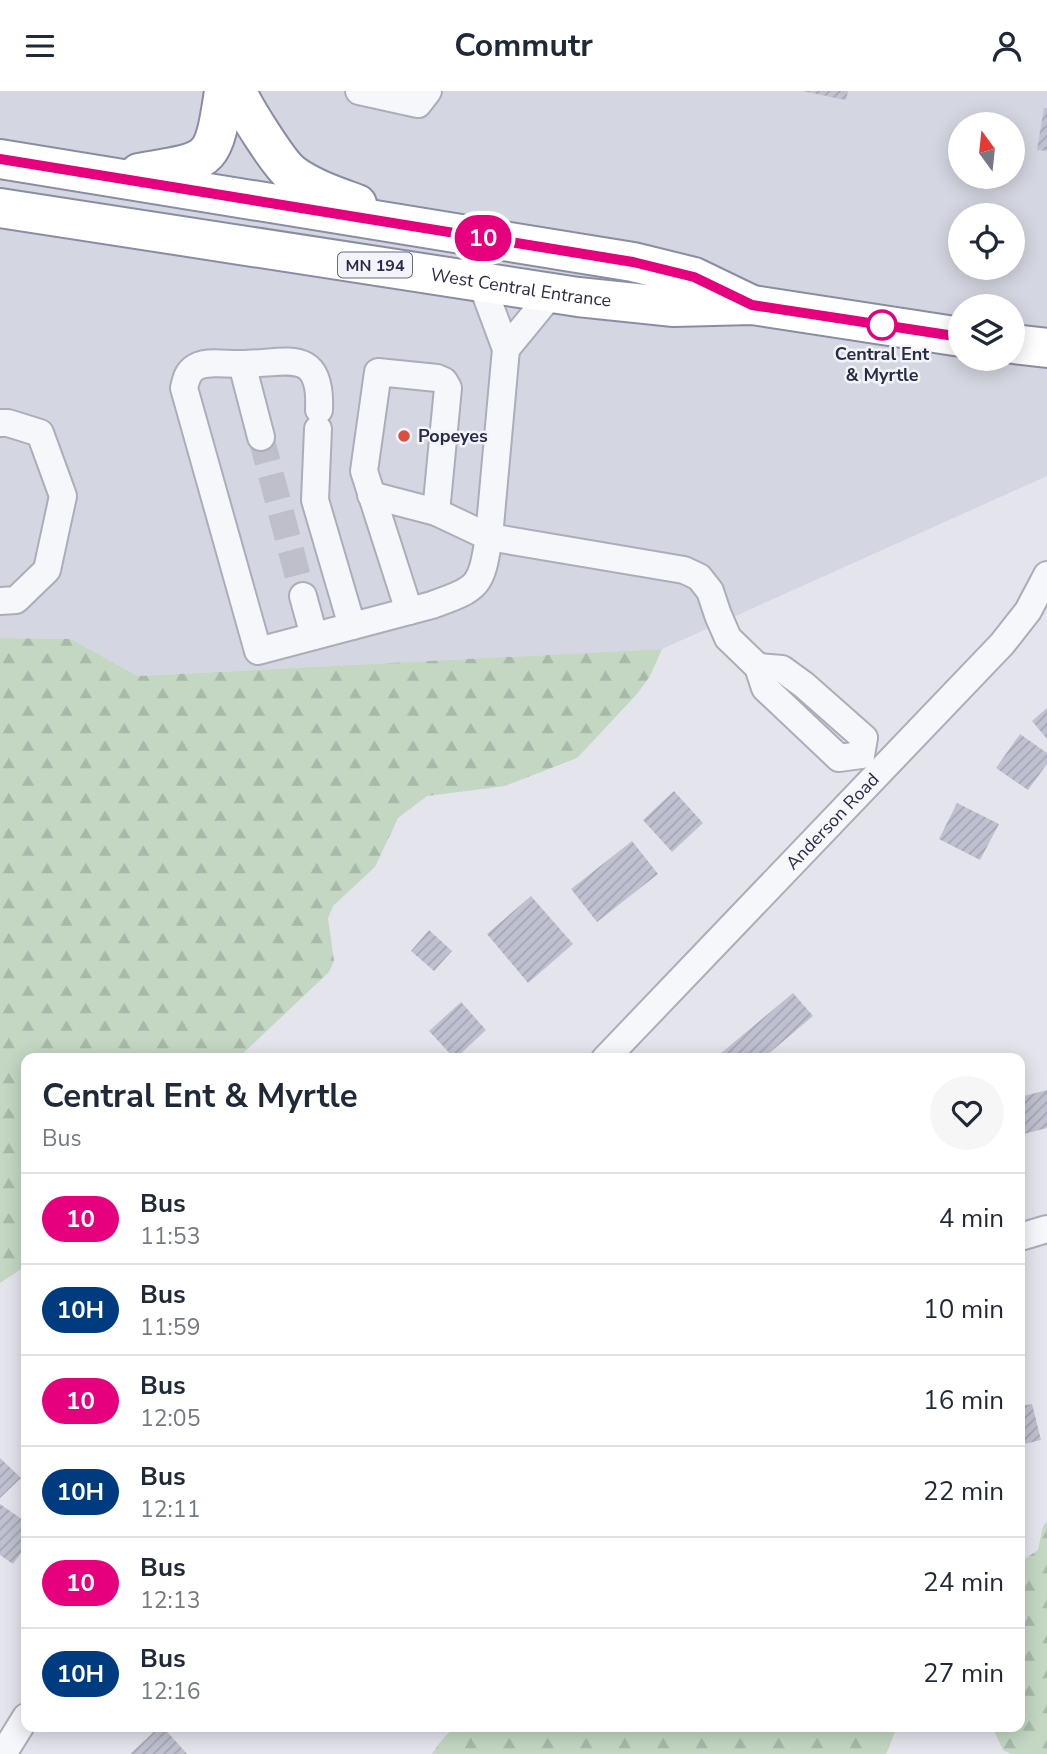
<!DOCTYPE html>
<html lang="en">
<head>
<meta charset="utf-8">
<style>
	:root { --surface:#fff; --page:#f6f6f7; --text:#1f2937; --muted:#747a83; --line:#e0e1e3 }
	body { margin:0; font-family:"Nunito Sans",sans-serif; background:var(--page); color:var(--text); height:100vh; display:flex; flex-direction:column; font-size:26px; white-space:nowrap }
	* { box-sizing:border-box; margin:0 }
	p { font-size:23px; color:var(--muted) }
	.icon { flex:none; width:38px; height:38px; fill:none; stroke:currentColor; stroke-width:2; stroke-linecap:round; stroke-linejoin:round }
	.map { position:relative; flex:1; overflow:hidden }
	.panel { position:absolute; left:21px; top:962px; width:1004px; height:679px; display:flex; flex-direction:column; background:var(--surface); border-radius:14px; box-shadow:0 4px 18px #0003 }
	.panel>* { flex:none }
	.badge { padding:0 14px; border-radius:23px; font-size:24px; line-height:46px }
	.needle { width:46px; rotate:345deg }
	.controls { position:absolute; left:948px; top:21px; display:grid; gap:14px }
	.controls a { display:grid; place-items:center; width:77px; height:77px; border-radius:50%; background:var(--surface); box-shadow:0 4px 18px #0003; font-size:35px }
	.map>.badge { position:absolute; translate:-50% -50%; box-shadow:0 0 0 4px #fff }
	.round { display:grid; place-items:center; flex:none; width:74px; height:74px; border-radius:37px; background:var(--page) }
	.head { display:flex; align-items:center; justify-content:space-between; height:119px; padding:0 21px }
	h1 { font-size:33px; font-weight:700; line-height:52px }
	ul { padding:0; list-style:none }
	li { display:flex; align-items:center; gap:21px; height:91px; padding:0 21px; border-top:2px solid var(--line) }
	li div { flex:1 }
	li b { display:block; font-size:26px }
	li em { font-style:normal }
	li .badge { min-width:77px; font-weight:700; text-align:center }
	header { display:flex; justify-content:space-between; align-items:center; height:91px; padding:0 21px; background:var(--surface); font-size:32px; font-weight:700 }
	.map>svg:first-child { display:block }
	.built { fill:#d4d6e1; fill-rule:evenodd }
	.forest { fill:url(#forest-firs) }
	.building { fill:url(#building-hatch) }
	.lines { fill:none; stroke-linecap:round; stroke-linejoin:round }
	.minor-tunnel { stroke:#bebfcb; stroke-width:26; stroke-dasharray:26 13; stroke-linecap:butt }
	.minor-casing { stroke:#abadba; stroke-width:30 }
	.highway-casing { stroke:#898da4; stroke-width:42 }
	.minor { stroke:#f6f7fa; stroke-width:26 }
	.highway { stroke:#fff; stroke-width:38 }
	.line-casing { stroke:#fff; stroke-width:16 }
	.line { stroke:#e6007e; stroke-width:10 }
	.stop-dot { fill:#fff; stroke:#e6007e; stroke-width:3.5 }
	.poi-dot { fill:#db4f3f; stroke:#f3f4f9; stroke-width:2.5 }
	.labels { text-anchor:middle; stroke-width:5; stroke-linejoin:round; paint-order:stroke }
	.shield { fill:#f3f4f9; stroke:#66687c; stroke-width:2 }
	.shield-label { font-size:16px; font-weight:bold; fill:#292c46 }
	.street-label { font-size:18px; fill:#292c46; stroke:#f3f4f9 }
	.stop-label { font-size:18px; font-weight:bold; fill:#292c46; stroke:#f3f4f9 }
	.poi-label { font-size:18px; font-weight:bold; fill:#292c46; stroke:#f3f4f9; text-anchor:start }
</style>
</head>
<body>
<header><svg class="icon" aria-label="menu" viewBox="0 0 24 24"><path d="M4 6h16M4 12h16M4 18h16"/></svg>Commutr<svg class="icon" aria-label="person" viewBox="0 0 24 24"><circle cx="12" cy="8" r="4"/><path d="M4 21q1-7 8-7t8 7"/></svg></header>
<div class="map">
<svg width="1047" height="1663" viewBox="0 0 1047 1663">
	<defs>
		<pattern id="forest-firs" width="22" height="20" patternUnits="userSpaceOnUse" patternTransform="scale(1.75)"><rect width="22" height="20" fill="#c3d7c3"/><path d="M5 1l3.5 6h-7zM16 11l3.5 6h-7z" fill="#a8b9a9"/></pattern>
		<pattern id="building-hatch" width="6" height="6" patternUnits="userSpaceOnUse" patternTransform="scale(1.75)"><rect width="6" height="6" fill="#c0c1d0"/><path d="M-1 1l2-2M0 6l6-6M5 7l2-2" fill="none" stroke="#a5a6b4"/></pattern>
	</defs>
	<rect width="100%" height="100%" fill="#e3e4ec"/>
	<path class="built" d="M 0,0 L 1047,0 L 1047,385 L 662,558 L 138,585 L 71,548 L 0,547 ZM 961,33 L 1013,33 L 1013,86 L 961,86 ZM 961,124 L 1013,124 L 1013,177 L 961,177 ZM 961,215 L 1013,215 L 1013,268 L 961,268 Z"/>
	<path class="forest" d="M 0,547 L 71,548 L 138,585 L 662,558 L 650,585 L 637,603 L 577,667 L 505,695 L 427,705 L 398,727 L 375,776 L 333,815 L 328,827 L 334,870 L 329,881 L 237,968 L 26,968 L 26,1175 L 0,1192 Z
		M 1047,1431 L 1047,1663 L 1011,1663 L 1003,1659 L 992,1636 L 1020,1636 L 1020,1471 L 1038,1459 L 1043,1435 Z
		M 454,1636 L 897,1636 L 886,1663 L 432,1663 L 441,1650 Z"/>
	<path class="building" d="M 802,0 L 848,0 L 846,9 Z
		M 1044,17 L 1047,17 L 1047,60 L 1037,59 Z
		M 1047,617 L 1047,648 L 1032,630 Z
		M 1020,643 L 1047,662 L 1047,673 L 1028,699 L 996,677 Z
		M 674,700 L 703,732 L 672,761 L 643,729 Z
		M 957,712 L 999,733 L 980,769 L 939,748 Z
		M 632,750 L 658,783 L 597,831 L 571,798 Z
		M 531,805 L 573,853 L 528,892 L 487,843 Z
		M 429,839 L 452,860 L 434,880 L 411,860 Z
		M 793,902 L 813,925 L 767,964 L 771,968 L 725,968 L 720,963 Z
		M 461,911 L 486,939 L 455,968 L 429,940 Z
		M 1047,999 L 1047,1037 L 1020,1044 L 1020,1006 Z
		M 1032,1313 L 1041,1349 L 1020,1354 L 1020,1315 Z
		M 0,1367 L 21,1387 L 0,1407 Z
		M 0,1413 L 26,1431 L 26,1455 L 13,1473 L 0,1464 Z
		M 159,1636 L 163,1636 L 187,1663 L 130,1663 Z"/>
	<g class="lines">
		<path class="minor-tunnel" d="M 261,346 L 303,505"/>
		<defs>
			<g id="minor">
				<path d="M 359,0 L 418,13 L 428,0"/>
				<path d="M 481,191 L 506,258 L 552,202"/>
				<path d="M 506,258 L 489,446 L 684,479 L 699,486 L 710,500 L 718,524 L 728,547 L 758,576 L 765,597 L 839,667 L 861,664"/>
				<path d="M 242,273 L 261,346"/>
				<path d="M 319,319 C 322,254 285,273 241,273 C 227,274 205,268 193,278 C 187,283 186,289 184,297 L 258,560 L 432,514 C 480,497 481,495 489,446 L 436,421 L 371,404"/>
				<path d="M 0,332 L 8,332 L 40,342 L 63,405 L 47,479 L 16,509 L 0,510"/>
				<path d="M 318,338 L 315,409 L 352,535"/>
				<path d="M 303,505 L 314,545"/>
				<path d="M 409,520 L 364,380 L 378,281 L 437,287 L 444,290 L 448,297 L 436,421"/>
				<path d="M 758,576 L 782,578 L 804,594 L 864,647 L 861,664"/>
				<path id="s1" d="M 605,968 L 1002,553 L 1028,520 L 1047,484"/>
				<path d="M 1020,1146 L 1047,1138"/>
				<path d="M 3,1663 L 26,1626"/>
			</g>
			<g id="highway">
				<path d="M 237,0 C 243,16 279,73 292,83 C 311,97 335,105 357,113"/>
				<path d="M 0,68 L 633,171 L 694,186 L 750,213"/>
				<path d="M 139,82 C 211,69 213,75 224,0"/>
				<path id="s2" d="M 0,117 L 578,206 L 674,216 L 752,214 L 961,246"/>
				<path d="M 1013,253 L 1047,257"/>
			</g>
		</defs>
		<use href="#minor" class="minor-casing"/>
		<use href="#highway" class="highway-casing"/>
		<use href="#minor" class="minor"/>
		<use href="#highway" class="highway"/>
	</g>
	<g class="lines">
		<defs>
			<path id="line" d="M 0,68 L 633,171 L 694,186 L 752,214 L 961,246"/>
		</defs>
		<use href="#line" class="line-casing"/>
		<use href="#line" class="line"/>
	</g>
	<circle class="stop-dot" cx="882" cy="234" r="14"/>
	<circle class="poi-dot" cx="404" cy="345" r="7"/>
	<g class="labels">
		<rect class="shield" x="338" y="161.5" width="74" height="25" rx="5"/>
		<g class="shield-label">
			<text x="375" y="180">MN 194</text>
		</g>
		<g class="street-label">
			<text dy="6" stroke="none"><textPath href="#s2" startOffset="527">West Central Entrance</textPath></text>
			<text dy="6" stroke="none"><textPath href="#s1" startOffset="329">Anderson Road</textPath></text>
		</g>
		<g class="stop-label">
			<text x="882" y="269">Central Ent<tspan x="882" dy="21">&amp; Myrtle</tspan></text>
		</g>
		<g class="poi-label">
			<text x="418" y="351">Popeyes</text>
		</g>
	</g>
</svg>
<div class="controls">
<a><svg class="needle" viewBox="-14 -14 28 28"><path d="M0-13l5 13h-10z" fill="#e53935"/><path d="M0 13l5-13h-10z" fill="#747a83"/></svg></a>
<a><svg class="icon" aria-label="locate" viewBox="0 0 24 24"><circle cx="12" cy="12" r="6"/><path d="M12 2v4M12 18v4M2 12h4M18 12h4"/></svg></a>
<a><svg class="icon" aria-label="layers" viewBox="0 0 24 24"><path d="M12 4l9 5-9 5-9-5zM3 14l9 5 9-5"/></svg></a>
</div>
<b class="badge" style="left:483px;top:147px;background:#e6007e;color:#fff">10</b>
<section class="panel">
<div class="head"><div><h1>Central Ent &amp; Myrtle</h1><p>Bus</p></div><a class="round"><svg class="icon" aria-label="heart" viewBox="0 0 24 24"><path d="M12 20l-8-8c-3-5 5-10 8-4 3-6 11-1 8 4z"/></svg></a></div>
<ul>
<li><span class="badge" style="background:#e6007e;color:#fff">10</span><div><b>Bus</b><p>11:53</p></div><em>4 min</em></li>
<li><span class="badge" style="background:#003b80;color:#fff">10H</span><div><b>Bus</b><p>11:59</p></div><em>10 min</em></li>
<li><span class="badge" style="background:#e6007e;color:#fff">10</span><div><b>Bus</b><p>12:05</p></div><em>16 min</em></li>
<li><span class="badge" style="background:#003b80;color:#fff">10H</span><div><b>Bus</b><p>12:11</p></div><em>22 min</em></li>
<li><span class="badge" style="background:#e6007e;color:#fff">10</span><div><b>Bus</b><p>12:13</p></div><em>24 min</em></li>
<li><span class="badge" style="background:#003b80;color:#fff">10H</span><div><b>Bus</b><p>12:16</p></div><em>27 min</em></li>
</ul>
</section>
</div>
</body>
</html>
